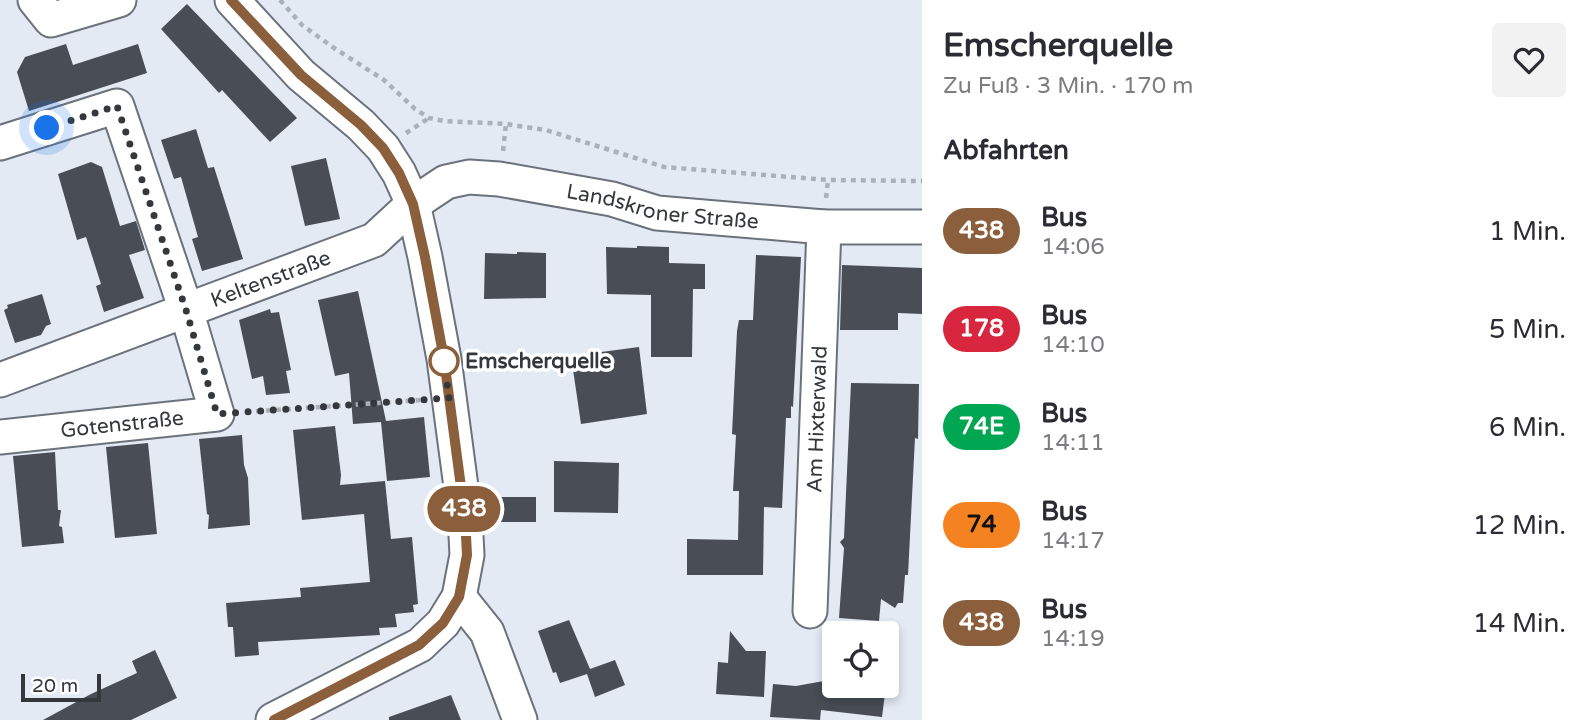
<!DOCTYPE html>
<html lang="de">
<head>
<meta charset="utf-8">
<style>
	:root { --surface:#fff; --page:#f2f2f3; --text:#2b2b33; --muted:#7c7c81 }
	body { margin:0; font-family:"Varela Round",sans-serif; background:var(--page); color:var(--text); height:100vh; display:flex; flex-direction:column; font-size:26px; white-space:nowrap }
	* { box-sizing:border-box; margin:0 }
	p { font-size:23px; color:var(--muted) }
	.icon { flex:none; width:38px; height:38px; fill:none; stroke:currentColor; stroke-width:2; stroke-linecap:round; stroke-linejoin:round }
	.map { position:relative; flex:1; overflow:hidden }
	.drawer { display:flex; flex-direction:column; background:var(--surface); width:665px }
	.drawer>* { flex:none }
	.badge { padding:0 14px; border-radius:23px; font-size:24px; line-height:46px }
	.tools { position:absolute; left:822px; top:621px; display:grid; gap:14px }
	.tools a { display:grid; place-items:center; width:77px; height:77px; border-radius:7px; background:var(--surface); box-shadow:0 4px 10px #0003; font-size:35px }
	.scale { position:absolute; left:21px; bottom:18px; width:80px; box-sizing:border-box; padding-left:7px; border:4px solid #34373b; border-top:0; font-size:19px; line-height:24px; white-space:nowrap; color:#34373b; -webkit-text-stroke:5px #fff; paint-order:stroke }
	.you { position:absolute; width:35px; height:35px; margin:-18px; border:5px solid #fff; border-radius:50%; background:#1a73e8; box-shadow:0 0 0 10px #1a73e833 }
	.map>.badge { position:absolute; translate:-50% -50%; box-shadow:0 0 0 4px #fff }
	h2 { padding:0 21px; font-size:26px; line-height:63px }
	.round { display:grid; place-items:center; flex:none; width:74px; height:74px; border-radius:7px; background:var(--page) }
	.overview { display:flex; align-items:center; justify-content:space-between; height:119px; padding:0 21px }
	h1 { font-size:33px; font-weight:800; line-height:52px }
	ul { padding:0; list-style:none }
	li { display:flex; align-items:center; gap:21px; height:98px; padding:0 21px }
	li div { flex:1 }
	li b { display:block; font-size:26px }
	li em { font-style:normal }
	li .badge { min-width:77px; font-weight:700; text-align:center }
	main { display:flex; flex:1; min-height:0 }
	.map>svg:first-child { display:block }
	.building { fill:#484d56 }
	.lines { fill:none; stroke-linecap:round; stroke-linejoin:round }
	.minor-casing { stroke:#6c727b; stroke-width:37 }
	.path { stroke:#abb1b9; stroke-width:4.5; stroke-dasharray:5 5; stroke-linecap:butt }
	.minor { stroke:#fff; stroke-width:33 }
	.line-casing { stroke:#fff; stroke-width:16 }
	.line { stroke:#8b5e3c; stroke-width:10 }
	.walk { stroke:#34373b; stroke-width:7; stroke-dasharray:0 12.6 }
	.stop-dot { fill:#fff; stroke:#8b5e3c; stroke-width:3.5 }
	.labels { text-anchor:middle; stroke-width:7; stroke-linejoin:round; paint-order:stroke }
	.street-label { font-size:21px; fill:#34373b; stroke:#fff }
	.stop-label { font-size:21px; font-weight:bold; fill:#34373b; stroke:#fff; text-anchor:start }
</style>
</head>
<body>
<main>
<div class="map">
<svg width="922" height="720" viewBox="0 0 922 720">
	<rect width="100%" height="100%" fill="#e3eaf4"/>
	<path class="building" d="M 187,4 L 297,118 L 270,142 L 222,90 L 219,93 L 161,29 Z
		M 66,44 L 73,65 L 138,44 L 147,73 L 29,111 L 17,72 L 25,57 Z
		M 196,129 L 208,168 L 214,167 L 243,259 L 202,271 L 192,239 L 198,237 L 181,177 L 174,179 L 161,140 Z
		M 326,158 L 340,219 L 305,226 L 291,166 Z
		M 91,162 L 102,167 L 120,226 L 136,221 L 145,250 L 129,255 L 144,298 L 104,312 L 96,286 L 101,284 L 86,237 L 77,240 L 58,174 Z
		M 637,246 L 669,247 L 669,263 L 705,264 L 705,289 L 693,289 L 692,357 L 651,357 L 651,295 L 607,294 L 606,247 L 637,248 Z
		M 517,252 L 546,253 L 546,298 L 484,299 L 485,253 L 517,254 Z
		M 756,255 L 801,257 L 793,407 L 791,406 L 791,418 L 786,418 L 782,508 L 764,507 L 763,575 L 687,575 L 687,539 L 738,540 L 739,491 L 733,491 L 736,435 L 732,434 L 737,331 L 739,320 L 753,320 Z
		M 842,265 L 922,268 L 922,314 L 898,313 L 898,330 L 840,330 Z
		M 358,291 L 386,421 L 424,417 L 430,477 L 387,481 L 381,422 L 353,424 L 349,373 L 335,376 L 318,300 Z
		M 42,294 L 51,324 L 46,326 L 41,335 L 15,343 L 4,310 L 8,308 L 7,305 Z
		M 270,309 L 271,313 L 279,312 L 291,370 L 286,371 L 290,393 L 266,395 L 263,376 L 252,379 L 239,320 Z
		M 639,347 L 647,414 L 581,424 L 571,356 Z
		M 851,383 L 919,384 L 918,439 L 915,438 L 908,575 L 905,575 L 903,603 L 898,603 L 895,608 L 881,599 L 879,621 L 839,618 L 844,548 L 840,542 L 844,538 Z
		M 335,426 L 341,475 L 340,485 L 385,481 L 391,539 L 412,537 L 418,604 L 413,605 L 414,612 L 395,614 L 397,627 L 379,628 L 380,635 L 258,642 L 259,655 L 235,657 L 233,627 L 228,627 L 226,603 L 301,597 L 300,588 L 370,582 L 364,514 L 302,520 L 293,430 Z
		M 242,435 L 244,465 L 248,478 L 250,525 L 208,529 L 209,515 L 207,514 L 199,439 Z
		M 148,443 L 157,534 L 115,538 L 106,447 Z
		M 55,452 L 58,510 L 61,510 L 59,526 L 62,527 L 64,543 L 22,547 L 13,456 Z
		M 554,461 L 619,463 L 618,513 L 554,512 Z
		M 489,497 L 536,497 L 536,522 L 488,522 Z
		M 569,620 L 590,669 L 615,660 L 625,685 L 595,697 L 587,674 L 560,683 L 556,672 L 553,673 L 538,631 Z
		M 730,631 L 746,651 L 766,651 L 764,697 L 716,694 L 718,662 L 728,663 Z
		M 155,650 L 177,698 L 131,720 L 43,720 L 91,694 L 137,673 L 132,661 Z
		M 835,679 L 835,686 L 886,686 L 882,717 L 821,710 L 820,720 L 770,717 L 773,684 L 796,686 Z
		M 451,695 L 461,720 L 389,720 L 389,717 Z"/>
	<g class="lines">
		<defs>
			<g id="minor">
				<path d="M 35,0 L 51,20 L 119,0"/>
				<path d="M 232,0 L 301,75 L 361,125 L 383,148 L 399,173 L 413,204 L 425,257 L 444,359 L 465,517 L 467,555 L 459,597 L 443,623 L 420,645 L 273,720"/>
				<path d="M 0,143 L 117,106 L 186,310 L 217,414 L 0,437"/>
				<path id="s1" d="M 0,380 L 374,240 L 413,204 L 446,182 L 469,177 L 499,179 L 612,199 L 657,213 L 824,227 L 922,227"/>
				<path d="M 459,597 L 487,632 L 520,720"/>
				<path id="s2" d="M 810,611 L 824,227"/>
			</g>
		</defs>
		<use href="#minor" class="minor-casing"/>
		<path class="path" d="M 280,0 L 302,25 L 334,48 L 384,80 L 415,109 L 429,118 L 444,121 L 506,124 L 546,130 L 664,167 L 828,180 L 922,181
			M 406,133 L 429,118
			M 503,151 L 506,124
			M 826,198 L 828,180
			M 246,412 L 422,400"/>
		<use href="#minor" class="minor"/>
	</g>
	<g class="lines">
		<defs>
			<path id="line" d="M 231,0 L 301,75 L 361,125 L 383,148 L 399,173 L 413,204 L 425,257 L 444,359 L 465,517 L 467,555 L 459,597 L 443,623 L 419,645 L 274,720"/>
		</defs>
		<use href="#line" class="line-casing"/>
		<use href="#line" class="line"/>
		<path class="walk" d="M 47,128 L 117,106 L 186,310 L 217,414 L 449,398 L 444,361"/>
	</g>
	<circle class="stop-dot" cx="444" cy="361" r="14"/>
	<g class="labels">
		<g class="street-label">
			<text dy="7" stroke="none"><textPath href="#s1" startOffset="712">Landskroner Straße</textPath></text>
			<text dy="7" stroke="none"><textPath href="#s1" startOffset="289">Keltenstraße</textPath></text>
			<text dy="7" stroke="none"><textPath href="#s2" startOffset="192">Am Hixterwald</textPath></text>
			<text transform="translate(122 424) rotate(-6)" y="7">Gotenstraße</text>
		</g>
		<g class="stop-label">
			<text x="465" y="368">Emscherquelle</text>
		</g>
	</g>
</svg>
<div class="tools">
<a><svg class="icon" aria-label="locate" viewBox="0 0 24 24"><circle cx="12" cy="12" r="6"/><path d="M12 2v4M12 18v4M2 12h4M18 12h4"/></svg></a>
</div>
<div class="scale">20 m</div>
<div class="you" style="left:47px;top:128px"></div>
<b class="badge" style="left:464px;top:509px;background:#8b5e3c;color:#fff">438</b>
</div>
<section class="drawer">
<div class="overview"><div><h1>Emscherquelle</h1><p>Zu Fuß · 3 Min. · 170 m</p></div><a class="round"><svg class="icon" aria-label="heart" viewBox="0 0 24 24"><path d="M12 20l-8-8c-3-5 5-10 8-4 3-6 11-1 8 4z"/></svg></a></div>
<h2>Abfahrten</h2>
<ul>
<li><span class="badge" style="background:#8b5e3c;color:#fff">438</span><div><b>Bus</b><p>14:06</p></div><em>1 Min.</em></li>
<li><span class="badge" style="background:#d7263d;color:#fff">178</span><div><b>Bus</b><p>14:10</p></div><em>5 Min.</em></li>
<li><span class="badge" style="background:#00a651;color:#fff">74E</span><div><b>Bus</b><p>14:11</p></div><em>6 Min.</em></li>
<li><span class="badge" style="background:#f58220;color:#111">74</span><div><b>Bus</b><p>14:17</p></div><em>12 Min.</em></li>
<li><span class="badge" style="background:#8b5e3c;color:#fff">438</span><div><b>Bus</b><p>14:19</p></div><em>14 Min.</em></li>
</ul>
</section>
</main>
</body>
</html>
